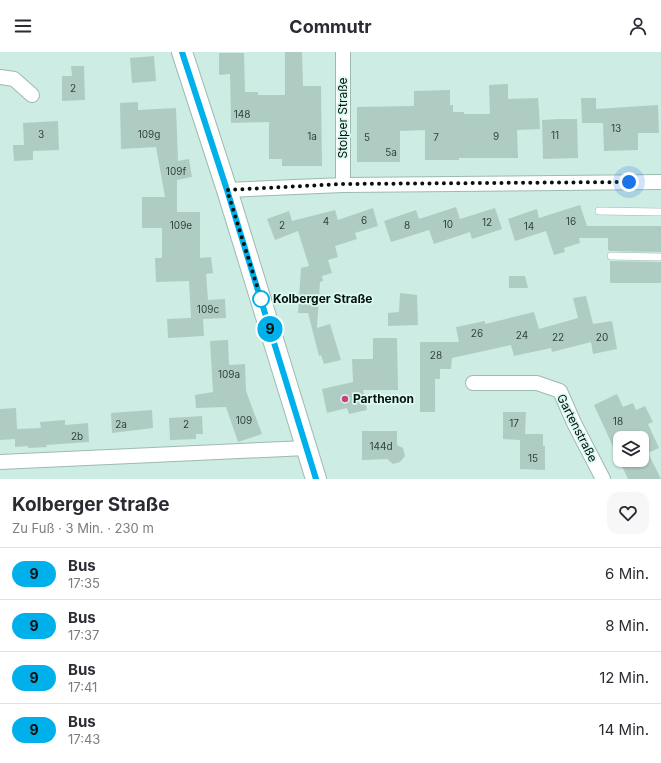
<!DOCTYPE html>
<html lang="de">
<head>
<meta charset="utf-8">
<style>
	:root { --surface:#fff; --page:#f7f7f7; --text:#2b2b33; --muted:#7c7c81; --line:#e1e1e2 }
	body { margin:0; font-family:Inter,sans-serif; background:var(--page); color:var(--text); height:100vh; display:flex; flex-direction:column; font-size:15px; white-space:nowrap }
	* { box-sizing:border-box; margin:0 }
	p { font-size:13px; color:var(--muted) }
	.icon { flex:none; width:22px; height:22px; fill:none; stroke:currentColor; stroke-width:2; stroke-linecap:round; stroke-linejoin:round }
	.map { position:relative; height:427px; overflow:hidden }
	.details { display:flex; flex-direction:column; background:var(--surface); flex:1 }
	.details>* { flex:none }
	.badge { padding:0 8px; border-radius:13px; font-size:14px; line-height:26px }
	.tools { position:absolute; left:613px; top:379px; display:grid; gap:8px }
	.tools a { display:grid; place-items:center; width:36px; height:36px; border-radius:8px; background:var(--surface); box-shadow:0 1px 3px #0004; font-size:20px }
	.you { position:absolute; width:20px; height:20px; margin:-10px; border:3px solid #fff; border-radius:50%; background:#1a73e8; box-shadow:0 0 0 6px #1a73e833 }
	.map>.badge { position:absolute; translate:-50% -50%; box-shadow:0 0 0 2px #fff }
	.round { display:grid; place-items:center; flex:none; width:42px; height:42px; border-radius:12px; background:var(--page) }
	.headline { display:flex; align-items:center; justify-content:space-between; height:68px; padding:0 12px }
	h1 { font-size:19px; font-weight:700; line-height:30px }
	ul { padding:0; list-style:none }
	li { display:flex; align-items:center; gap:12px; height:52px; padding:0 12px; border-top:1px solid var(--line) }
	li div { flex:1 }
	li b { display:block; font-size:15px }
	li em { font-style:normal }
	li .badge { min-width:44px; font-weight:700; text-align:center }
	header { display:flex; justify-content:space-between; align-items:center; height:52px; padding:0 12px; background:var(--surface); font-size:18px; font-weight:700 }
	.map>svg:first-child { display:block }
	.building { fill:#afccc3; fill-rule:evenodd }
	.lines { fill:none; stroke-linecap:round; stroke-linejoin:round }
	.service-casing { stroke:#9dbab1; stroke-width:8 }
	.minor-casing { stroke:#9dbab1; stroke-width:16 }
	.secondary-casing { stroke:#9dbab1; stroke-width:22 }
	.service { stroke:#fff; stroke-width:7 }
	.minor { stroke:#fff; stroke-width:14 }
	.secondary { stroke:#fff; stroke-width:20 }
	.line-casing { stroke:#fff; stroke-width:9 }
	.line { stroke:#00b0ea; stroke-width:6 }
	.walk { stroke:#07120f; stroke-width:4; stroke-dasharray:0 7.2 }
	.stop-dot { fill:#fff; stroke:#00b0ea; stroke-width:2 }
	.poi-dot { fill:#cb417b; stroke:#daf9f0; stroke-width:1.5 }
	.labels { text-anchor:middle; stroke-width:3.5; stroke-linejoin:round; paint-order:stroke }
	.number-label { font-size:10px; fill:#31403c }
	.street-label { font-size:12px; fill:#07120f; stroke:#daf9f0 }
	.stop-label { font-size:12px; font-weight:bold; fill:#07120f; stroke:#daf9f0; text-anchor:start }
	.poi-label { font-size:12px; font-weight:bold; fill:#07120f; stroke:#daf9f0; text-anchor:start }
</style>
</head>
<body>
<header><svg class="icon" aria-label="menu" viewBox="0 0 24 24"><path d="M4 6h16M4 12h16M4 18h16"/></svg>Commutr<svg class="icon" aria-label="person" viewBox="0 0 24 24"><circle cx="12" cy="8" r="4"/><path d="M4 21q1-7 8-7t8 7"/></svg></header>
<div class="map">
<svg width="661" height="427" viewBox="0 0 661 427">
	<rect width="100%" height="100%" fill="#cdece3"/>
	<path class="building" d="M 285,0 L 302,0 L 303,34 L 321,34 L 322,114 L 282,114 L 282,107 L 269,107 L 269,70 L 231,71 L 230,22 L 219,23 L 219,1 L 244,1 L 245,40 L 258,40 L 258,43 L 285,43 Z
		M 154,4 L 156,29 L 132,31 L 130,6 Z
		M 71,14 L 84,14 L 85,48 L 62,49 L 62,24 L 72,24 Z
		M 508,32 L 508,47 L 538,46 L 539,57 L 540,77 L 517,78 L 518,106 L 459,106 L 459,108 L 425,108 L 425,78 L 400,79 L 400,110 L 357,110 L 357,55 L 414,54 L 414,39 L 450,38 L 450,53 L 453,53 L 453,60 L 464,60 L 464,62 L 490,62 L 489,33 Z
		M 581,46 L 596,46 L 596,57 L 658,53 L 659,81 L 638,81 L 638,98 L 604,99 L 603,71 L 582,71 Z
		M 138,50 L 138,58 L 176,56 L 178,109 L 189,107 L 192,125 L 177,128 L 177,160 L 200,160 L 200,206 L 211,205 L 213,221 L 206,222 L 208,248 L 225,247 L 226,266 L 203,267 L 204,284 L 168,286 L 167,267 L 191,266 L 189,229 L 156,230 L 155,206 L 162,206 L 162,176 L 142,176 L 142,145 L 165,145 L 156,95 L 121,97 L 120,51 Z
		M 560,67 L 577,67 L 578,106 L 543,107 L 542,68 Z
		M 58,69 L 59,98 L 33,99 L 33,108 L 14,109 L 13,93 L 24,93 L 23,71 Z
		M 580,153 L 587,174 L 661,174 L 661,200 L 610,199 L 608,198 L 608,186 L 579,186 L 580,191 L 564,196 L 565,200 L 554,203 L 546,179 L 515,189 L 508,167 L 537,157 L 539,166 Z
		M 456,155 L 460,167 L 495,156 L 502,177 L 472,187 L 470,180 L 434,192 L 429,178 L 391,190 L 384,169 L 416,158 L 419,167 Z
		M 373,156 L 378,174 L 355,181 L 357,187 L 335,194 L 338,205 L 328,208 L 332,221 L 322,224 L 323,229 L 320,230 L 317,276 L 330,272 L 341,308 L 324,312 L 321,303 L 319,304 L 308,261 L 298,261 L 301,216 L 309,214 L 298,179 L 275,188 L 267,167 L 289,159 L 292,169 L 335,158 L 338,168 Z
		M 610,209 L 661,210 L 661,231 L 610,231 Z
		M 509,224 L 525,224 L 528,236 L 509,236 Z
		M 400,241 L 417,243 L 418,273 L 388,274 L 388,261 L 399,260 Z
		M 586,244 L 593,272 L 612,269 L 617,297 L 593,302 L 591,290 L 552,300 L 551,296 L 514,304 L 511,293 L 452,306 L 451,317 L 440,317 L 440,327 L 435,327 L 435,360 L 420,360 L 420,290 L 459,290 L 456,275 L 485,269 L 485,272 L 534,260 L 539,277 L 578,266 L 573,246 Z
		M 373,286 L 397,286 L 398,338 L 363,338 L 367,358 L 349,362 L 347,356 L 327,361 L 322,337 L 353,330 L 352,307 L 373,307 Z
		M 228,288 L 229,313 L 245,312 L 246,339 L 262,382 L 238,390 L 226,355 L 196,356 L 195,343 L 213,340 L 210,289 Z
		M 617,342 L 623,355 L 633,351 L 636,358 L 645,354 L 653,370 L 648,372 L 659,396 L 648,401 L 661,427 L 628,427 L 594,353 ZM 620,386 L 642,386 L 642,408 L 620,408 Z
		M 16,356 L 17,377 L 41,376 L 40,370 L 65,368 L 65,373 L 88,371 L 89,390 L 46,393 L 47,395 L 28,396 L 28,394 L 15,395 L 15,387 L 0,388 L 0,357 Z
		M 152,358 L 153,376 L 112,381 L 111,361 Z
		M 503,360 L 526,360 L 525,382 L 543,382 L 543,394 L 545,394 L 545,418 L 520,417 L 520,388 L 503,387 Z
		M 202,364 L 203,382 L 196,382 L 196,387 L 170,388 L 169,366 Z
		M 362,379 L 397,379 L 397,393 L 403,396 L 405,404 L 400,410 L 393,412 L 387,407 L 362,408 Z"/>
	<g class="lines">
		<defs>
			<path id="service" d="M 599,159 L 661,160
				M 611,204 L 661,205"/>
			<path id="minor" d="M 0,25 L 14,27 L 32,43
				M 343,133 L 343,0
				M 227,138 L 343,133 L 661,130
				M 473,331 L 537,331 L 560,339 L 574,371 L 603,427
				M 0,410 L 306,396"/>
			<path id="secondary" d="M 182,0 L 227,138 L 316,427"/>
		</defs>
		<use href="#service" class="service-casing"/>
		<use href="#minor" class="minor-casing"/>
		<use href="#secondary" class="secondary-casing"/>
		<use href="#service" class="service"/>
		<use href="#minor" class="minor"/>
		<use href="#secondary" class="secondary"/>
	</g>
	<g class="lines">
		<defs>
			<path id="line" d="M 182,0 L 227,138 L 316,427"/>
		</defs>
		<use href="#line" class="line-casing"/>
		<use href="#line" class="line"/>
		<path class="walk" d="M 261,247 L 227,138 L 343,132 L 629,130"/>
	</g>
	<circle class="stop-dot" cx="261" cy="247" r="8"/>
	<circle class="poi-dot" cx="345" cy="347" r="4"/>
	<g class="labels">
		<g class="number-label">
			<text x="73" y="40">2</text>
			<text x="242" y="66">148</text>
			<text x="616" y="80">13</text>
			<text x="41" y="86">3</text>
			<text x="149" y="86">109g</text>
			<text x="555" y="87">11</text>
			<text x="312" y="88">1a</text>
			<text x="496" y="88">9</text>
			<text x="367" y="89">5</text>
			<text x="436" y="89">7</text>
			<text x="391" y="104">5a</text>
			<text x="176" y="123">109f</text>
			<text x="364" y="172">6</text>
			<text x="326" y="173">4</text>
			<text x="571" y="173">16</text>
			<text x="487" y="174">12</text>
			<text x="448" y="176">10</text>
			<text x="181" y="177">109e</text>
			<text x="282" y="177">2</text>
			<text x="407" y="177">8</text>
			<text x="529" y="178">14</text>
			<text x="208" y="261">109c</text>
			<text x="477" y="285">26</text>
			<text x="522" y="287">24</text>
			<text x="558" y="289">22</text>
			<text x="602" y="289">20</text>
			<text x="436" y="307">28</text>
			<text x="229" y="326">109a</text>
			<text x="244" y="372">109</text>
			<text x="618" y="373">18</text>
			<text x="514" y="375">17</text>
			<text x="121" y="376">2a</text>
			<text x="186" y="376">2</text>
			<text x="77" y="388">2b</text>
			<text x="381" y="398">144d</text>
			<text x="533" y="410">15</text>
		</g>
		<g class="street-label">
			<text transform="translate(343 66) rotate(-90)" y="4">Stolper Straße</text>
			<text transform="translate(577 376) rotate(63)" y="4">Gartenstraße</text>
		</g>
		<g class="stop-label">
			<text x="273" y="251">Kolberger Straße</text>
		</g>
		<g class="poi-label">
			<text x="353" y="351">Parthenon</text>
		</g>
	</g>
</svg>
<div class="tools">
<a><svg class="icon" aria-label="layers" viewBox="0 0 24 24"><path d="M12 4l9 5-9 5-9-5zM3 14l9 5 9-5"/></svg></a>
</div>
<div class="you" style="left:629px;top:130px"></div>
<b class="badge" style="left:270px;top:277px;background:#00b0ea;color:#111">9</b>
</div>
<section class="details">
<div class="headline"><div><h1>Kolberger Straße</h1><p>Zu Fuß · 3 Min. · 230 m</p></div><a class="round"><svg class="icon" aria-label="heart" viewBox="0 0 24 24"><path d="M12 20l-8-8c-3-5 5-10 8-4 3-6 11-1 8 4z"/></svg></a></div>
<ul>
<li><span class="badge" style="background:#00b0ea;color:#111">9</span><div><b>Bus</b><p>17:35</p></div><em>6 Min.</em></li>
<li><span class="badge" style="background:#00b0ea;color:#111">9</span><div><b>Bus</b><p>17:37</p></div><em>8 Min.</em></li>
<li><span class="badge" style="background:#00b0ea;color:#111">9</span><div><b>Bus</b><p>17:41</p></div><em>12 Min.</em></li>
<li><span class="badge" style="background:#00b0ea;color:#111">9</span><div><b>Bus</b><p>17:43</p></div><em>14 Min.</em></li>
</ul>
</section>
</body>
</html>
